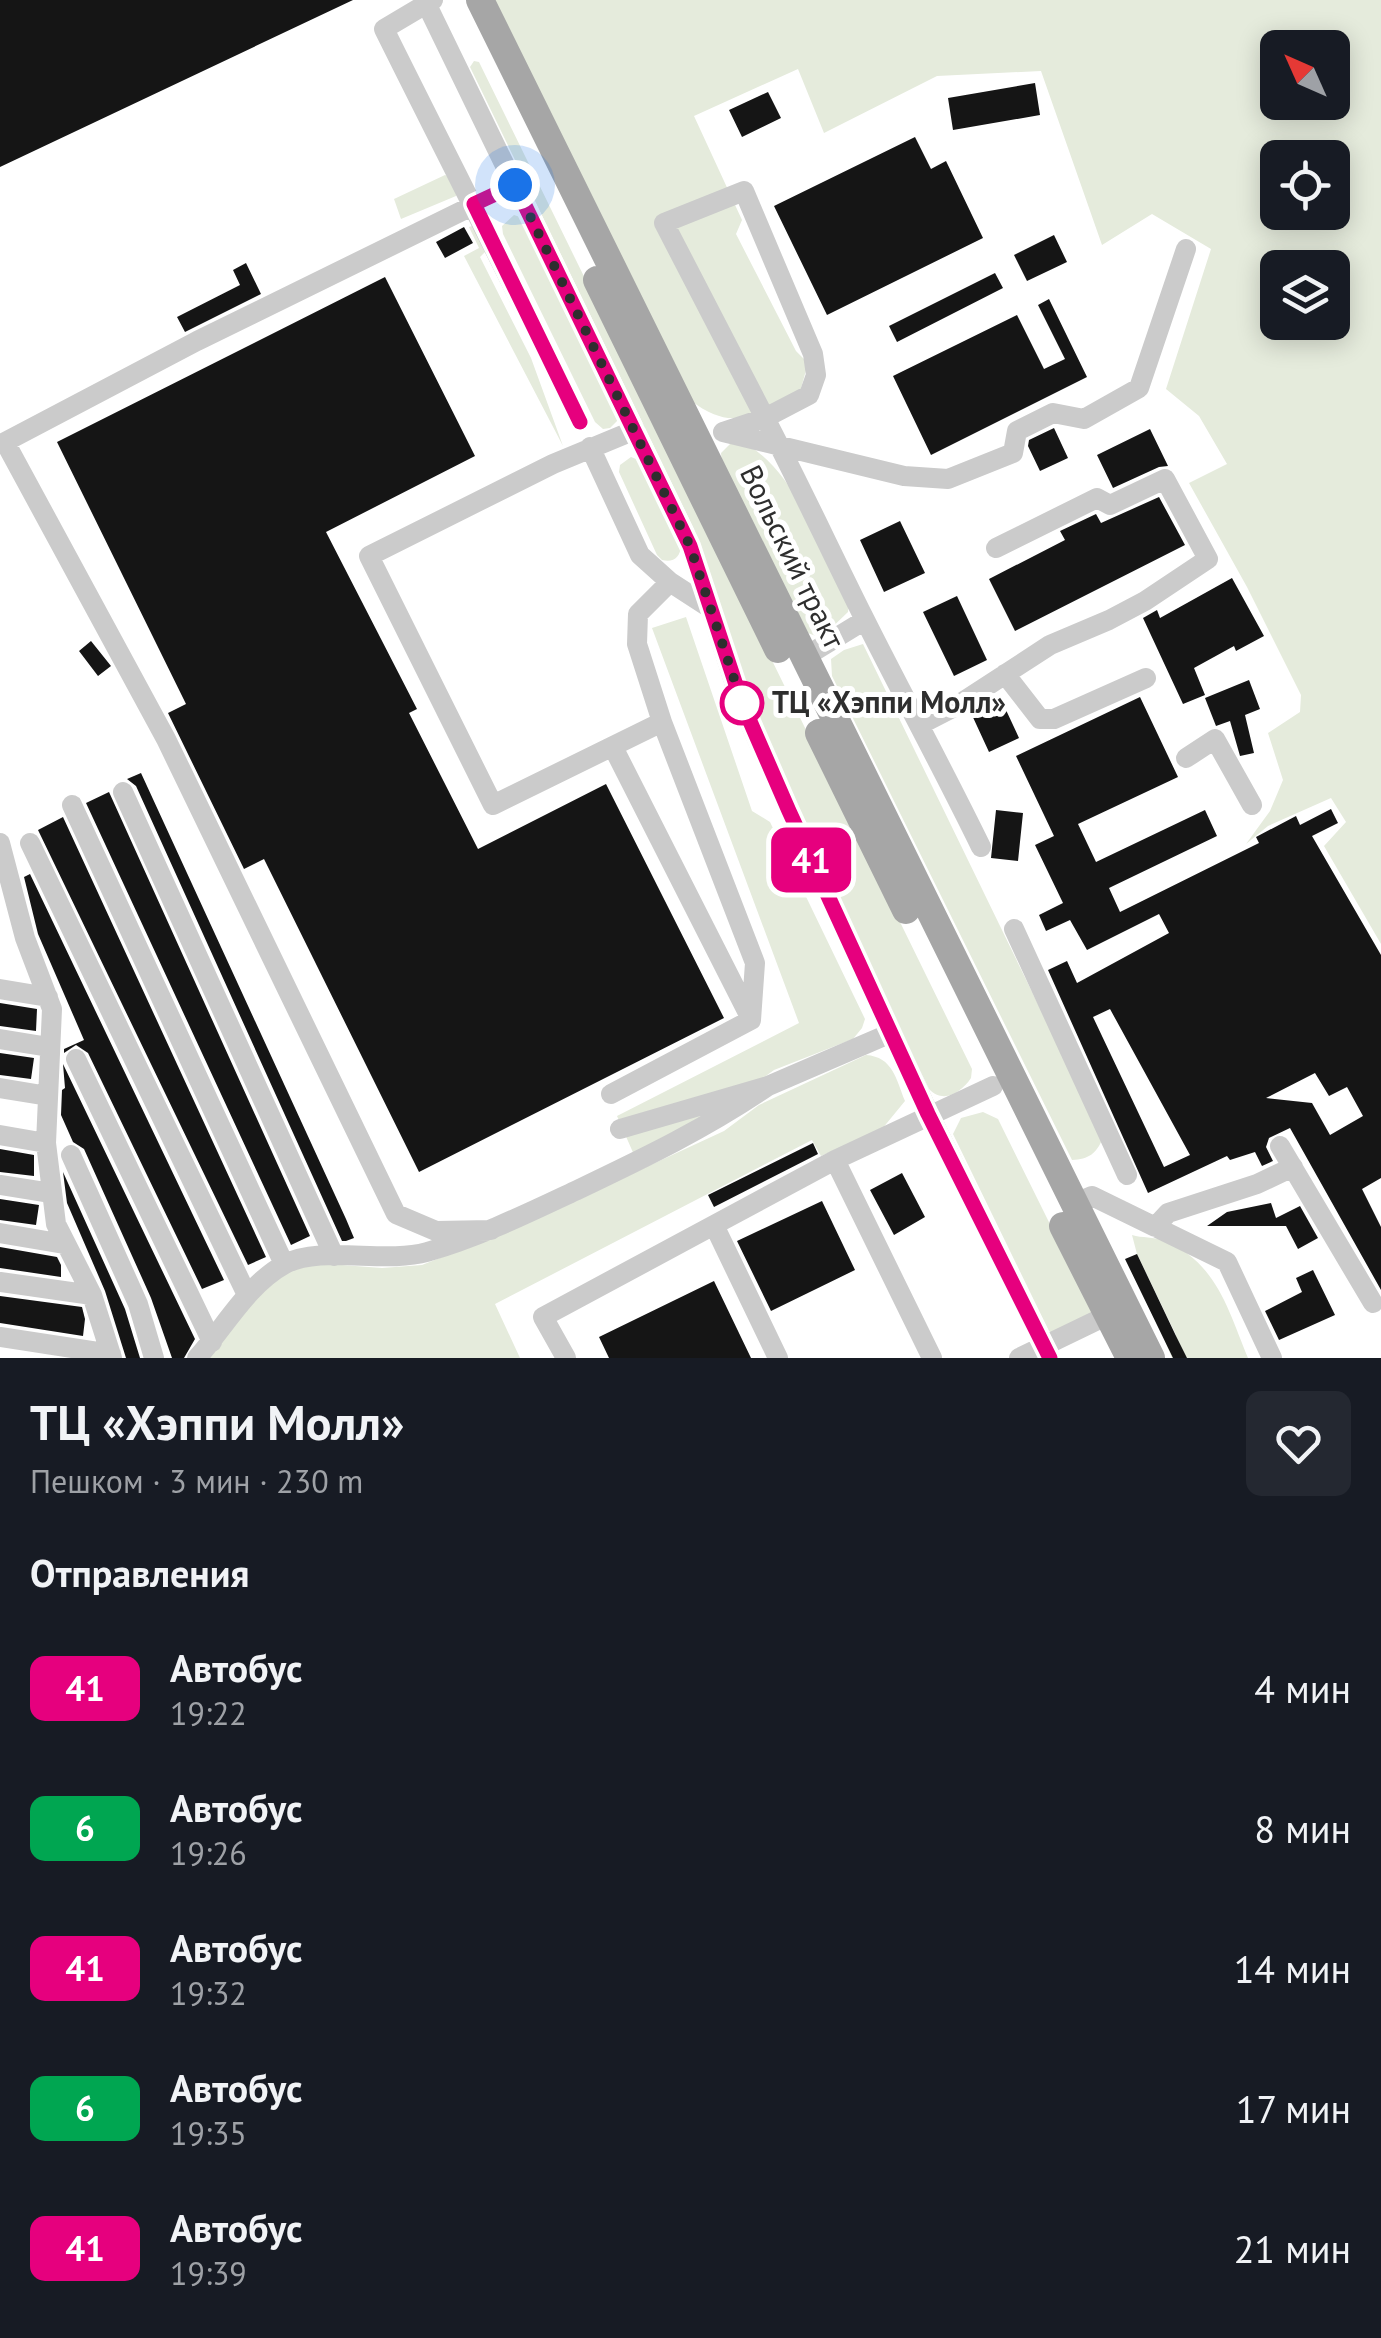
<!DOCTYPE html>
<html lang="ru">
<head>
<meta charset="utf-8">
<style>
	:root { --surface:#171b24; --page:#242831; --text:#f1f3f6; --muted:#9ea1a6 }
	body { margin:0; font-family:"PT Sans",sans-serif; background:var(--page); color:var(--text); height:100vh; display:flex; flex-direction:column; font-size:38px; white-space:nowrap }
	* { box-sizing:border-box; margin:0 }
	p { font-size:32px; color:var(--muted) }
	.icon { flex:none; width:55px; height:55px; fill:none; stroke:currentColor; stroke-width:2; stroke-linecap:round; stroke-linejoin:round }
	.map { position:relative; height:1358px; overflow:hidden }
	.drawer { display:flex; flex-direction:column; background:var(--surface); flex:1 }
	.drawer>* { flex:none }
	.badge { padding:0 20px; border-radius:15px; font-size:35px; line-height:65px }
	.needle { width:65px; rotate:315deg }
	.controls { position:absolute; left:1260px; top:30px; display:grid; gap:20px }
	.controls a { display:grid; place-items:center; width:90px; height:90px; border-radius:15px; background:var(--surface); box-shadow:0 5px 25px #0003; font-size:50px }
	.you { position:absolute; width:50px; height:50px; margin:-25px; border:8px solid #fff; border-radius:50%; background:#1a73e8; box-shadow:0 0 0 15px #1a73e833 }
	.map>.badge { position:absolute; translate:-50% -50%; box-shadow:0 0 0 5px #fff }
	h2 { padding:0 30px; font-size:38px; line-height:90px }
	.round { display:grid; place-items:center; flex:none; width:105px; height:105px; border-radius:15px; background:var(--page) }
	.overview { display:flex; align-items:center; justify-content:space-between; height:170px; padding:0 30px }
	h1 { font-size:48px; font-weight:800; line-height:75px }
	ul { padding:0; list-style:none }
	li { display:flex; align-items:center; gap:30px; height:140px; padding:0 30px }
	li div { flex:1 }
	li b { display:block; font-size:38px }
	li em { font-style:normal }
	li .badge { min-width:110px; font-weight:700; text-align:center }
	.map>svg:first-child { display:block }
	.green { fill:#e5ebdc; fill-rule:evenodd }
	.building { fill:#151515; fill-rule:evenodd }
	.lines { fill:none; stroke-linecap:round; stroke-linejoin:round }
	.minor { stroke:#cbcbcb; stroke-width:20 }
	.major { stroke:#a6a6a6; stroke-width:28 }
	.line-casing { stroke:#fff; stroke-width:22 }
	.line { stroke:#e6007e; stroke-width:15 }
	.walk { stroke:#2e2e2e; stroke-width:10; stroke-dasharray:0 18 }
	.stop-dot { fill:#fff; stroke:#e6007e; stroke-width:5 }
	.labels { text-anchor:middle; stroke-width:10; stroke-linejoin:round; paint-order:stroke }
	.street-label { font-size:30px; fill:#2e2e2e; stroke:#fff }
	.stop-label { font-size:30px; font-weight:bold; fill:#2e2e2e; stroke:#fff; text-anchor:start }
</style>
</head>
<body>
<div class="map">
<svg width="1381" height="1358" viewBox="0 0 1381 1358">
	<rect width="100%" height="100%" fill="#fff"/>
	<path class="green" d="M 493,0 L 1381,0 L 1381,944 L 1324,846 L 1346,822 L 1331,798 L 1268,826 L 1246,844 L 1270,811 L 1283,780 L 1268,733 L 1300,712 L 1301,695 L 1247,587 L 1189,483 L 1227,464 L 1199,416 L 1166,389 L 1211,249 L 1152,214 L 1102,245 L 1041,71 L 937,76 L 824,133 L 798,69 L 694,116 L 742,220 L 736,234 L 796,351 L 808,363 L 800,392 C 753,412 736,435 690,400 ZM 1278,48 L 1332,48 L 1332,102 L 1278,102 ZM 1278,158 L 1332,158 L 1332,212 L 1278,212 ZM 1278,268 L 1332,268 L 1332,322 L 1278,322 Z
		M 474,61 L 479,62 L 972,1069 L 971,1078 C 961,1093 943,1104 929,1089 L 797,817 L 759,724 L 694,529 L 470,67 Z
		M 445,175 L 450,177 L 458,192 L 456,196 L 401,219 L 394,199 Z
		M 514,215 L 520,217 L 619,419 L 610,428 L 603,429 L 595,422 L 503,234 L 502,226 Z
		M 475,225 L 485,252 L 480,257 L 531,358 L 563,446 L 464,256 L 479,248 L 469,227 Z
		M 733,441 C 787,449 826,558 849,604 L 848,612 L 821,638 L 808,633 L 722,464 L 721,453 Z
		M 631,457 L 641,461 L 681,546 C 680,557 674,563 662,560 L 657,555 L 619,472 L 620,465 Z
		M 686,617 L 752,811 L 770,822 L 865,1019 L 862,1028 L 853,1039 L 774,1070 L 716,1112 L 635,1157 L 617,1116 L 799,1023 L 652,628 Z
		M 863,644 L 1103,1138 C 1096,1154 1089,1159 1072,1160 L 832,676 L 831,659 L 844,650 Z
		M 866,1055 C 893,1057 896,1079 905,1101 L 882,1129 L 821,1156 L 812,1140 L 495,1304 L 520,1358 L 206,1358 L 288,1261 L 382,1268 L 422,1265 L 508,1231 L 724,1131 L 759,1105 Z
		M 983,1112 L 998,1119 L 1092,1309 L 1091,1317 L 1053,1334 L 1049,1331 L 953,1134 L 961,1118 Z
		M 1132,1235 C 1142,1238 1154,1237 1163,1240 C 1217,1262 1228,1310 1248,1358 L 1172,1358 L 1165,1341 L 1176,1335 L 1137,1254 Z"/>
	<path class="building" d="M 0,0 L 353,0 L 0,167 Z
		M 1035,83 L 1040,115 L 953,130 L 948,98 Z
		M 768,92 L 781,118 L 742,137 L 729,110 Z
		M 915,137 L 931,169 L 946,161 L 983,238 L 827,315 L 774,206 Z
		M 464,227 L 473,243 L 445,258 L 436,242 Z
		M 1054,235 L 1067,262 L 1027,281 L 1014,255 Z
		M 246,263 L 261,294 L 185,332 L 177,317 L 240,285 L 233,270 Z
		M 995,273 L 1003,288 L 897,342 L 889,326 Z
		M 385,277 L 475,456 L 326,532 L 417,709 L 409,713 L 478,849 L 606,784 L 724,1018 L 419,1172 L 264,859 L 244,869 L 168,713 L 186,704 L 57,442 Z
		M 1049,299 L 1087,377 L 931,455 L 893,376 L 1017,315 L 1044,369 L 1065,359 L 1038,305 Z
		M 1054,428 L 1068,458 L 1040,471 L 1028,446 L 1029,440 Z
		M 1150,429 L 1168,466 L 1159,467 L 1113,488 L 1097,455 Z
		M 1159,497 L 1185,545 L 1015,631 L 989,579 L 1065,540 L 1060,531 L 1096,514 L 1101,523 Z
		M 900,521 L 925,573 L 884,592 L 860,540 Z
		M 1232,578 L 1264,636 L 1236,651 L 1234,646 L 1194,668 L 1205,695 L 1183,704 L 1143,618 L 1157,610 L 1160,618 Z
		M 957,596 L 987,660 L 954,676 L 923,612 Z
		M 91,641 L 111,666 L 98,676 L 79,651 Z
		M 1249,680 L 1260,709 L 1245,715 L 1254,753 L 1240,756 L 1230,721 L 1216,726 L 1205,698 Z
		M 999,695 L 1019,738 L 989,752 L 971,713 Z
		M 1140,697 L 1178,777 L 1078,824 L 1096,862 L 1205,810 L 1217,836 L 1109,888 L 1120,912 L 1259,843 L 1256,837 L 1296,816 L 1300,825 L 1331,809 L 1338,823 L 1312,836 L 1381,955 L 1381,1178 L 1362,1189 L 1381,1227 L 1381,1290 L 1290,1128 L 1269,1138 L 1266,1147 L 1273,1161 L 1262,1166 L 1255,1152 L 1230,1160 L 1227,1156 L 1148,1193 L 1048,970 L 1067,961 L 1077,983 L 1169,933 L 1159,914 L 1087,950 L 1070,920 L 1046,931 L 1039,915 L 1063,903 L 1035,845 L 1054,836 L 1016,756 ZM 1110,1009 L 1190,1155 L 1164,1167 L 1093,1017 ZM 1315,1073 L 1329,1096 L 1347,1087 L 1363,1116 L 1330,1135 L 1312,1103 L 1266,1098 Z
		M 141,773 L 346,1219 L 354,1238 L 346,1241 L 342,1241 L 136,786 L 127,779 Z
		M 109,792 L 310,1236 L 291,1245 L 86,803 Z
		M 996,810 L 1023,813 L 1018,861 L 991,858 Z
		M 63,817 L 266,1257 L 248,1265 L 38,830 Z
		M 30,874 L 224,1280 L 202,1289 L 88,1053 L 76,1045 L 64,1053 L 64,1049 L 84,1040 L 38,934 L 24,877 Z
		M 0,1003 L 37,1009 L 36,1031 L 0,1026 Z
		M 0,1053 L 34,1058 L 31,1079 L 0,1075 Z
		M 63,1064 L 195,1339 L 184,1358 L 172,1358 L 151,1298 L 84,1149 L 73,1142 L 61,1115 L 62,1090 L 65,1088 Z
		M 813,1143 L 818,1154 L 714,1207 L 708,1195 Z
		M 0,1149 L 34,1155 L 34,1176 L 0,1172 Z
		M 63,1172 L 125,1309 L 140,1358 L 126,1358 L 105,1291 L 67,1203 Z
		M 902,1173 L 925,1217 L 894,1235 L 870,1190 Z
		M 0,1199 L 39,1205 L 36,1225 L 0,1220 Z
		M 822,1201 L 855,1270 L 771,1311 L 737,1241 Z
		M 1271,1203 L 1276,1218 L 1300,1206 L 1318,1238 L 1298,1249 L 1286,1226 L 1207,1226 L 1227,1212 Z
		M 0,1247 L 57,1257 L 61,1265 L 61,1277 L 0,1268 Z
		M 1137,1254 L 1176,1336 L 1187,1358 L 1173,1358 L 1125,1259 Z
		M 1313,1270 L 1335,1315 L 1279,1340 L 1265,1311 L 1302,1292 L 1296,1278 Z
		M 714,1281 L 751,1358 L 609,1358 L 599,1337 Z
		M 0,1296 L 82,1307 L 85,1319 L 83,1336 L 0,1323 Z"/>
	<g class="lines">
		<path class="minor" d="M 433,0 L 384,29 C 449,160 516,290 580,421
			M 426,3 L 690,546 L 741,703 L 789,811 L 929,1114 L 1050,1358
			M 635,430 L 553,464 L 369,556 L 493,805 L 662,722
			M 723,432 L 765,418 L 809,395 L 816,375 L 813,354 L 744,191 L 664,223 L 765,418 C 799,483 830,550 863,616 C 902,694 943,769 981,847
			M 723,432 L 904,476 L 948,479 L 1013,453 L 1017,431 L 1053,413 L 1084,419 L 1139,388 L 1186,249
			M 590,447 L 640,555 L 670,582 L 707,606
			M 803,658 L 865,620
			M 1005,674 L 1040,719 L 1054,719 L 1146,678
			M 921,724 L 958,705 L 1050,645 L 1109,620 L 1145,601 L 1208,559 L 1165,479 L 1110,505 L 1097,498 L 996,548
			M 613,747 L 750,1017
			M 1186,758 L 1215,739 L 1252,805
			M 123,792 L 334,1256
			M 72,805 L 284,1264
			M 0,843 L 25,938 L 52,1009 L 46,1143 L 56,1224 L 92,1295 L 112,1358
			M 30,843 L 247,1295
			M 1014,929 L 1127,1175
			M 0,989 L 48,997
			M 0,1039 L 49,1047
			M 76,1059 L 212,1342
			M 0,1088 L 48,1096
			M 611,1094 L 751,1020 L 755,963 L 662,722 L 637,644 L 638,614 L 670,582
			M 620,1129 L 768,1086 L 891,1033
			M 0,1135 L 46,1143
			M 1280,1146 L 1373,1303
			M 71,1155 L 138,1304 L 154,1358
			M 835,1160 L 932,1358
			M 0,1185 L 51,1193
			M 1073,1204 L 1092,1196 L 1227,1262 L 1272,1358
			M 1155,1227 L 1168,1213 L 1257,1184 L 1293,1167
			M 491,1230 L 436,1231 L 396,1214 L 166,739 L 5,442 L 197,341 L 515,185
			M 0,1233 L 64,1244
			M 0,1282 L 92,1295
			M 0,1337 L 111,1354
			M 197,1358 C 225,1327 247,1285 285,1264 C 321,1245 385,1264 427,1252 C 479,1237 526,1214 575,1191 C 642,1159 707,1128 768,1086
			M 566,1358 L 543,1317 L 714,1225
			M 778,1358 L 714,1225 L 835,1160 L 993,1086
			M 1019,1358 L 1108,1315"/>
		<path class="major" d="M 480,0 L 1151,1358
			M 597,280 L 778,649
			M 819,733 L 906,910
			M 1063,1226 L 1130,1358"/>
	</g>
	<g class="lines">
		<defs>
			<path id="line" d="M 580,422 L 474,204 L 515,185 L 690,546 L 742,703 L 789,811 L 928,1114 L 1050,1358"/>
		</defs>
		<use href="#line" class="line-casing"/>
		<use href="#line" class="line"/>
		<path class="walk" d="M 515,185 L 690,546 L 742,703"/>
	</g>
	<circle class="stop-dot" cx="742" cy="703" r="20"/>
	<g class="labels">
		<g class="street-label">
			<text transform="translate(792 557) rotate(64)" y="10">Вольский тракт</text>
		</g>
		<g class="stop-label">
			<text x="772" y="713">ТЦ «Хэппи Молл»</text>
		</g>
	</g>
</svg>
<div class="controls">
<a><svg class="needle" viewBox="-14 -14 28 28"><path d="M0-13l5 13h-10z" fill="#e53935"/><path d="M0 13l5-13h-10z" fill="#9ea1a6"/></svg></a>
<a><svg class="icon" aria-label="locate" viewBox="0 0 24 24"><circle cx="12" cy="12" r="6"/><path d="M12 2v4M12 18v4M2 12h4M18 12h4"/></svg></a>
<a><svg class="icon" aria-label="layers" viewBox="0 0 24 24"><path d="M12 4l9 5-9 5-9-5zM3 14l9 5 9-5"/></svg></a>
</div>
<div class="you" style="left:515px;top:185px"></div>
<b class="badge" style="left:811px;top:860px;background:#e6007e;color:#fff">41</b>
</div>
<section class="drawer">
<div class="overview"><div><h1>ТЦ «Хэппи Молл»</h1><p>Пешком · 3 мин · 230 m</p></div><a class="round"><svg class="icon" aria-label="heart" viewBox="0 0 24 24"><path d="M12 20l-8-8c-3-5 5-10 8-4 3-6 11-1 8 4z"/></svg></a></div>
<h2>Отправления</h2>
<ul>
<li><span class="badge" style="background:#e6007e;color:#fff">41</span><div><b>Автобус</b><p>19:22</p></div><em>4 мин</em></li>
<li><span class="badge" style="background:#00a651;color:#fff">6</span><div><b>Автобус</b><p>19:26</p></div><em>8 мин</em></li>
<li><span class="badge" style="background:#e6007e;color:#fff">41</span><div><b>Автобус</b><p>19:32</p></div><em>14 мин</em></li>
<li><span class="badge" style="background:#00a651;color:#fff">6</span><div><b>Автобус</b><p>19:35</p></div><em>17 мин</em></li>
<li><span class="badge" style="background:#e6007e;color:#fff">41</span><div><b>Автобус</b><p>19:39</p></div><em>21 мин</em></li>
</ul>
</section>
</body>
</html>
